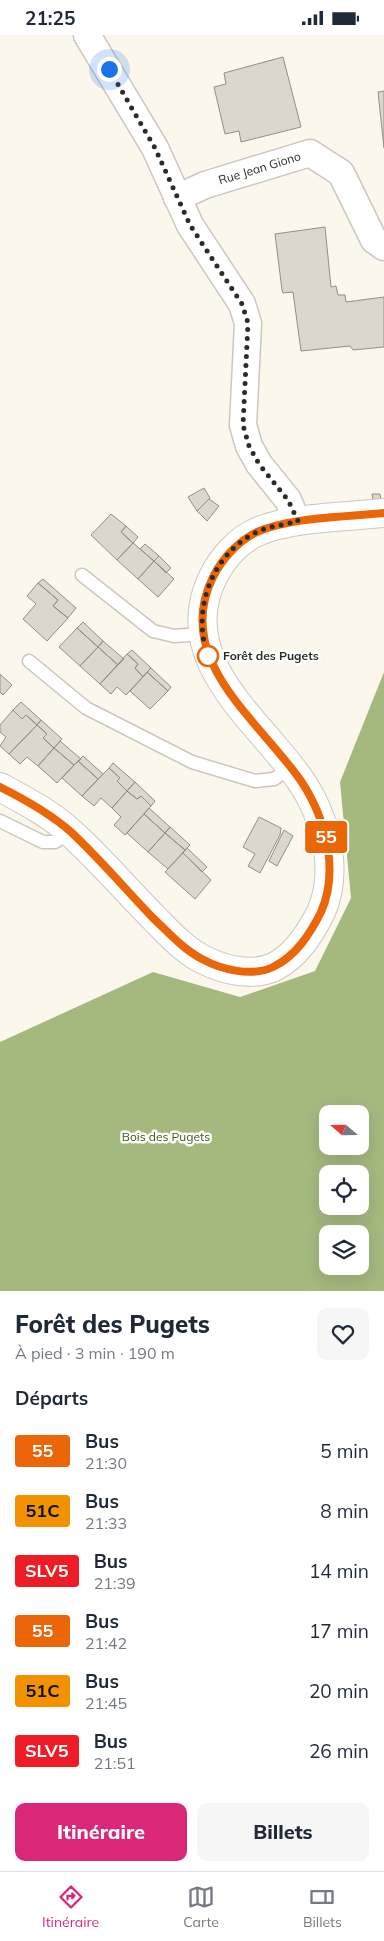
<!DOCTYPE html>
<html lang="fr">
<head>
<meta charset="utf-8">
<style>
	:root { --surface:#fff; --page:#f6f6f7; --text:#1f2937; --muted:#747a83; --line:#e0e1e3; --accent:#db2777 }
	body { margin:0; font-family:Mulish,sans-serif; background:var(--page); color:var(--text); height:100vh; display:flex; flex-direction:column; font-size:19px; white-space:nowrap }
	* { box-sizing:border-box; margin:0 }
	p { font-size:16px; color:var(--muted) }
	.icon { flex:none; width:28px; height:28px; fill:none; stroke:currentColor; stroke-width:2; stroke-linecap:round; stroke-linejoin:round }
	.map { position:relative; height:1256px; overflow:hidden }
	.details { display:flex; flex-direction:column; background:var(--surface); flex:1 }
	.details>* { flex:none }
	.badge { padding:0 10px; border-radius:4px; font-size:18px; line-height:32px }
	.needle { width:32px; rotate:290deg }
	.tools { position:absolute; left:319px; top:1070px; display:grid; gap:10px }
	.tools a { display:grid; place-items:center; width:50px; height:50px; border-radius:10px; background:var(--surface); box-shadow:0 5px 20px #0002; font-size:25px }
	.you { position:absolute; width:25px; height:25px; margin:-12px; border:4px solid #fff; border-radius:50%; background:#1a73e8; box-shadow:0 0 0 8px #1a73e833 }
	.map>.badge { position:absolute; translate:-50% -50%; box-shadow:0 0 0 2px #fff }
	h2 { padding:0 15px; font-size:19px; line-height:45px }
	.round { display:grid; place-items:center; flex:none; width:52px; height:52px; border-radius:10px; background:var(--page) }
	.overview { display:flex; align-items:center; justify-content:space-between; height:85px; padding:0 15px }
	h1 { font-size:24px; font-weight:800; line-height:38px }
	.button { display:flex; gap:10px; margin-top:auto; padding:10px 15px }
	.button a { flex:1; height:58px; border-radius:10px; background:var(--accent); color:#fff; font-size:20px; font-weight:800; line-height:58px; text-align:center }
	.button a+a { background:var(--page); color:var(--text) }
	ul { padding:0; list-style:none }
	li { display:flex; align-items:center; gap:15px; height:60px; padding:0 15px }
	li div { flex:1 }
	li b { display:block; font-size:19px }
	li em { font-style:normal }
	li .badge { min-width:55px; font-weight:700; text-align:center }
	.status { display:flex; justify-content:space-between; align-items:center; height:35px; padding:0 25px; background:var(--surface); direction:ltr }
	.status svg { height:14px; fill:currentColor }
	.dock { display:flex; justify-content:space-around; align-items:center; height:70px; border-top:1px solid var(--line); background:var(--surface); font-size:14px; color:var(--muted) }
	.dock a { display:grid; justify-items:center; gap:2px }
	.dock .selected { color:var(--accent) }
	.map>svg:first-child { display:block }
	.forest { fill:#a5b97f; fill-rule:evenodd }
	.building { fill:#dcd7ce; stroke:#938e86 }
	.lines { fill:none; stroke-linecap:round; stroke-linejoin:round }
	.service-casing { stroke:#ccc7be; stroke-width:15 }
	.minor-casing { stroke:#ccc7be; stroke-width:29 }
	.tertiary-casing { stroke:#ccc7be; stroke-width:30 }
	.service { stroke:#fff; stroke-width:12 }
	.minor { stroke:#fff; stroke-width:26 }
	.tertiary { stroke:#fff; stroke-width:28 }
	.line-casing { stroke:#fff; stroke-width:11 }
	.line { stroke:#ea6608; stroke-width:8 }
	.walk { stroke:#2d2b28; stroke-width:5; stroke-dasharray:0 9 }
	.stop-dot { fill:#fff; stroke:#ea6608; stroke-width:2.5 }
	.labels { text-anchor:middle; stroke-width:5; stroke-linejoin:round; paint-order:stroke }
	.street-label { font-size:12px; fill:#2d2b28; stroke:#fff }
	.stop-label { font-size:12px; font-weight:bold; fill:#2d2b28; stroke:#fff; text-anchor:start }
	.park-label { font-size:12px; fill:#445617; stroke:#fff }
</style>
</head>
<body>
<div class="status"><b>21:25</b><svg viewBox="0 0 49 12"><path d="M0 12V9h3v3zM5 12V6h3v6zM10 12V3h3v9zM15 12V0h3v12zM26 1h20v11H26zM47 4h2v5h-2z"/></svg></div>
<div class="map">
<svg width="384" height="1256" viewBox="0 0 384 1256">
	<rect width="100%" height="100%" fill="#fcf7ed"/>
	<path class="forest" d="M 384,637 L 384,1256 L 0,1256 L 0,1007 L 153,937 L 240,962 L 315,936 L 351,863 L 340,747 ZM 328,1079 L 360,1079 L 360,1111 L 328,1111 ZM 328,1139 L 360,1139 L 360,1171 L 328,1171 ZM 328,1199 L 360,1199 L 360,1231 L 328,1231 Z"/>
	<path class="building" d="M 283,22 L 301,92 L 241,107 L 239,96 L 225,99 L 214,52 L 226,49 L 224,38 Z
		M 384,56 L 384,113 L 378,57 Z
		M 325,192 L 331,252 L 336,251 L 338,260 L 345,260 L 346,267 L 384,262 L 384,312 L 353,315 L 350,311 L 301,316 L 293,257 L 283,258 L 282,255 L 275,199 Z
		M 204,453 L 210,463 L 197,476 L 188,462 Z
		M 372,459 L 380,459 L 381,464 L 373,465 Z
		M 209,464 L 219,471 L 207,486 L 197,476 Z
		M 111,479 L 126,491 L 121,497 L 133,508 L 117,525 L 91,500 Z
		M 126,491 L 138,502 L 133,508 L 121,497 Z
		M 133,508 L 154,526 L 138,544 L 117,525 Z
		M 145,509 L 159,521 L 154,526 L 140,514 Z
		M 159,521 L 171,533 L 166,538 L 154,526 Z
		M 154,526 L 174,544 L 158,562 L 138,544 Z
		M 43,544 L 76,573 L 68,583 L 53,571 L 58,565 L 38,548 Z
		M 38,548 L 58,565 L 53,571 L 68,583 L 47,606 L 23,584 L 36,569 L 27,561 Z
		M 83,587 L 103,606 L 98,612 L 77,593 Z
		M 77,593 L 98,612 L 80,631 L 59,612 Z
		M 103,606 L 124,624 L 118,630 L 98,612 Z
		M 98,612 L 118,630 L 100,649 L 80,631 Z
		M 132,615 L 151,633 L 143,642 L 135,633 L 138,629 L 127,619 Z
		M 127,619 L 138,629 L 135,633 L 143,642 L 126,660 L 117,652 L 111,659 L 100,649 Z
		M 151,633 L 171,652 L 168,656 L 147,637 Z
		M 147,637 L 168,656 L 150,674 L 130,656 Z
		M 0,639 L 12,650 L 3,660 L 0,657 Z
		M 21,667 L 41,685 L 37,690 L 26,680 L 22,684 L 13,675 Z
		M 13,675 L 22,684 L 26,680 L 37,690 L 9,719 L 0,711 L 6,702 L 0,697 L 0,690 Z
		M 41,685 L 62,704 L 54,713 L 43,703 L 47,699 L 37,690 Z
		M 37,690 L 47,699 L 43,703 L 54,713 L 38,731 L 27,722 L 20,729 L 9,719 Z
		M 60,706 L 81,724 L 74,730 L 54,713 Z
		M 54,713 L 74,730 L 57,748 L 38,731 Z
		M 83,721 L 103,739 L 98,744 L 78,726 Z
		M 78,726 L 98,744 L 82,761 L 62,743 Z
		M 113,728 L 135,747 L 127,756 L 117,746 L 120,743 L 109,733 Z
		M 109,733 L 120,743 L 117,746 L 127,756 L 112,773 L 101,763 L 94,771 L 82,761 Z
		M 135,747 L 155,766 L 151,771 L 141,761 L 137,764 L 127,756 Z
		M 127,756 L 137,764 L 141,761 L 151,771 L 125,800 L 114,790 L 121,782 L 112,773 Z
		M 149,773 L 170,792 L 165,798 L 144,779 Z
		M 144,779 L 165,798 L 148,817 L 127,798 Z
		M 259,782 L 281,793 L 280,800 L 260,838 L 248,831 L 255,819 L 243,812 Z
		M 170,792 L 190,810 L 185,815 L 165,798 Z
		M 284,795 L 293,801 L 277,831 L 269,826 Z
		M 165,798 L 185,815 L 168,834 L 148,817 Z
		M 187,813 L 207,832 L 202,837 L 183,818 Z
		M 183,818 L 211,845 L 195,864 L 165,837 Z"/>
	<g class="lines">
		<defs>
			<path id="service" d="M 82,540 L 153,596 L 174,601 L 202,599
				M 29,626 L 86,673 L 192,727 L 255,746 L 274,744 L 291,732
				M 0,786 L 43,807 L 55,807 L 70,797"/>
			<g id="minor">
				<path d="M 87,0 L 155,113 L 190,190 L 242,269 L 248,288 L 243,390 L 249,411 L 259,429 L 288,465 L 297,486"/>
				<path id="s1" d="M 177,163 L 205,150 L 310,118 L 341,138 L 374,205 L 384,212"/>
			</g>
			<path id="tertiary" d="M 0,752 C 24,765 51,779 71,798 C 100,824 126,855 154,883 C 169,898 183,914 202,924 C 223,935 252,942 274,932 C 296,921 310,899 321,877 C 330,857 331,835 328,814 C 324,789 315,767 301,746 C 259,685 172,625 213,542 C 222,524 238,505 257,497 C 290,482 347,482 384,478"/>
		</defs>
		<use href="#service" class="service-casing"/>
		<use href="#minor" class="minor-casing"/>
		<use href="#tertiary" class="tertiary-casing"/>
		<use href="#service" class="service"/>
		<use href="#minor" class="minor"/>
		<use href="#tertiary" class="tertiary"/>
	</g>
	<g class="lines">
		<defs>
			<path id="line" d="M 0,752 C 24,764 51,779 71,797 C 100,824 126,855 153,883 C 169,898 183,914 202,924 C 222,935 252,942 273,932 C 296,921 310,899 321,877 C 330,857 331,835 328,814 C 324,789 315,767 301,746 C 259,685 172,625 213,542 C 222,524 238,506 257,497 C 291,482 347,482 384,478"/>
		</defs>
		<use href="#line" class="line-casing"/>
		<use href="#line" class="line"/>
		<path class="walk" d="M 109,34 L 155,113 L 190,190 L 242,269 L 248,288 L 243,390 L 249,411 L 259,429 L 288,465 L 298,486 C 285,490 269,491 257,497 C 212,518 191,576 208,621"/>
	</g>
	<circle class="stop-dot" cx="208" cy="621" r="10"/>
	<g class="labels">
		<g class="street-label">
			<text dy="4" stroke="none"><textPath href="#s1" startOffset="88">Rue Jean Giono</textPath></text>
		</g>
		<g class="stop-label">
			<text x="223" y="625">Forêt des Pugets</text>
		</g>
		<g class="park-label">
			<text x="166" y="1106">Bois des Pugets</text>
		</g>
	</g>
</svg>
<div class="tools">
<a><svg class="needle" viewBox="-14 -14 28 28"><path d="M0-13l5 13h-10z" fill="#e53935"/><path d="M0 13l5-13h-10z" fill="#747a83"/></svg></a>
<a><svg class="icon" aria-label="locate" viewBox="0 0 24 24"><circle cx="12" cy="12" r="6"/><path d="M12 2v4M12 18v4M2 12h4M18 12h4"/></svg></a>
<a><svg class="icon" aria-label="layers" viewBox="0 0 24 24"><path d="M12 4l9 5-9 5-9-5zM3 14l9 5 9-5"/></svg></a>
</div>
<div class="you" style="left:109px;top:34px"></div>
<b class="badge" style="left:326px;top:802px;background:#ea6608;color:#fff">55</b>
</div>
<section class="details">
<div class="overview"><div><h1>Forêt des Pugets</h1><p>À pied · 3 min · 190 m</p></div><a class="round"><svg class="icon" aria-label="heart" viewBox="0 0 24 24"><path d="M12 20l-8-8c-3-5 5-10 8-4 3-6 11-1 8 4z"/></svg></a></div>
<h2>Départs</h2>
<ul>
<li><span class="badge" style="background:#ea6608;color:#fff">55</span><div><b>Bus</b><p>21:30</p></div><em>5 min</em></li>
<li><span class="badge" style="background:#f39200;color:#111">51C</span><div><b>Bus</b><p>21:33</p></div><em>8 min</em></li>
<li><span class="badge" style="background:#ee1c25;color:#fff">SLV5</span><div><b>Bus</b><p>21:39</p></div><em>14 min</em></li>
<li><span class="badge" style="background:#ea6608;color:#fff">55</span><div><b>Bus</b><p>21:42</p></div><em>17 min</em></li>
<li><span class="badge" style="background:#f39200;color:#111">51C</span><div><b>Bus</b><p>21:45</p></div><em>20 min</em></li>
<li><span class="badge" style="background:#ee1c25;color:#fff">SLV5</span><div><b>Bus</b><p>21:51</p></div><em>26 min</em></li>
</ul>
<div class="button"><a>Itinéraire</a><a>Billets</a></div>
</section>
<nav class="dock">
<a class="selected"><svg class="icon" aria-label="directions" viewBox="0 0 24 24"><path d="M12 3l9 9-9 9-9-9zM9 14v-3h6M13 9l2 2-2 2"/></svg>Itinéraire</a>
<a><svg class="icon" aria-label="map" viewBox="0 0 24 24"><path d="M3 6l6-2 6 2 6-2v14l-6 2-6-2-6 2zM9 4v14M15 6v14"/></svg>Carte</a>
<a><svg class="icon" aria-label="tickets" viewBox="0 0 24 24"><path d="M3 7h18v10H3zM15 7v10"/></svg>Billets</a>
</nav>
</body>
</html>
